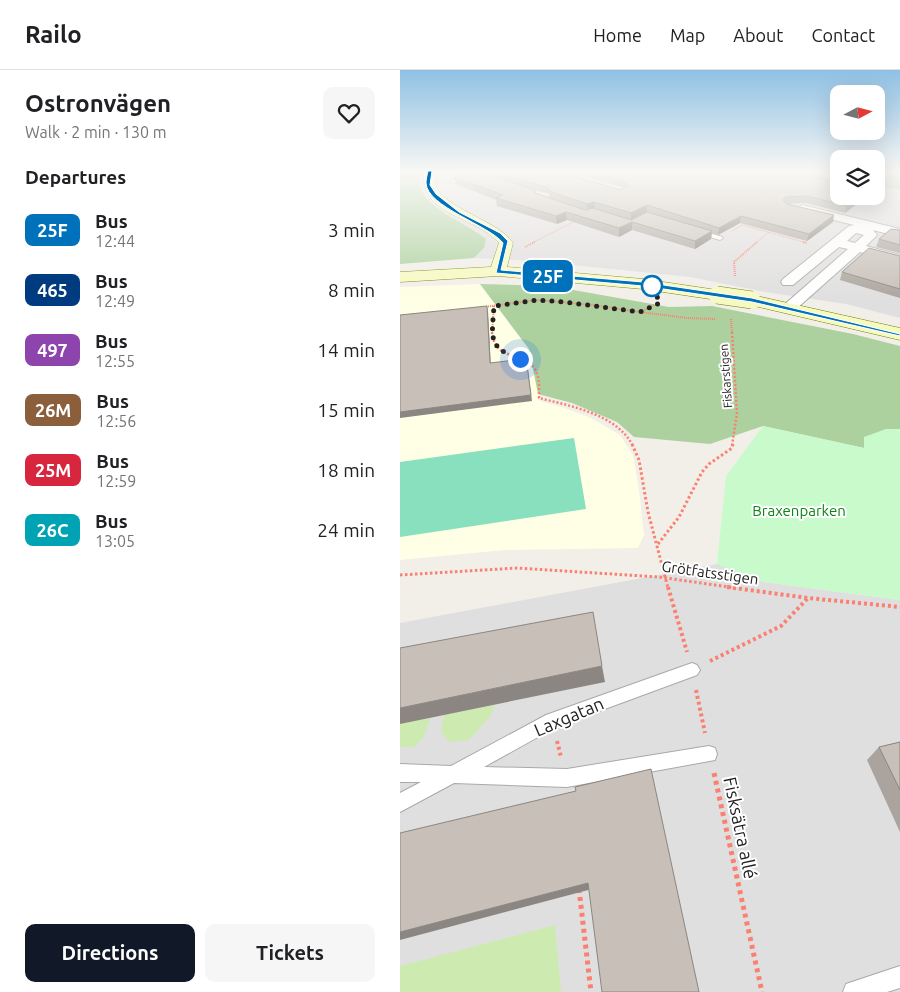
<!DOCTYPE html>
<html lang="en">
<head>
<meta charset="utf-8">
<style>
	:root { --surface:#fff; --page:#f6f6f6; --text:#202124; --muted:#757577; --line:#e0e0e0; --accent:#111827 }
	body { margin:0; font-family:Ubuntu,sans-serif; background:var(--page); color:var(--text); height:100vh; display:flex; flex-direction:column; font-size:19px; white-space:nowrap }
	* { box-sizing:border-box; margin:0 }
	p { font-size:16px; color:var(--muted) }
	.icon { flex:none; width:28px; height:28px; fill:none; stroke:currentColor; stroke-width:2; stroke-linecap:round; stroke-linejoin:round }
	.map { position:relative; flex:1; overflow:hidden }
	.side { display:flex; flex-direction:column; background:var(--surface); width:400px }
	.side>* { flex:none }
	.badge { padding:0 10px; border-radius:8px; font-size:18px; line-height:32px }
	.needle { width:32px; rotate:83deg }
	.controls { position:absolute; left:430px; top:15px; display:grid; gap:10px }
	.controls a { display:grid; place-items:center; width:55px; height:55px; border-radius:10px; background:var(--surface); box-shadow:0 5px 20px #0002; font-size:25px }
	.you { position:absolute; width:25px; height:25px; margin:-12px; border:4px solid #fff; border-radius:50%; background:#1a73e8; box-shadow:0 0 0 8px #1a73e833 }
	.map>.badge { position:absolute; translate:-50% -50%; box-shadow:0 0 0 2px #fff }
	h2 { padding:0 25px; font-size:19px; line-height:45px }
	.round { display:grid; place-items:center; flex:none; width:52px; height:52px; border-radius:10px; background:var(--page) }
	.summary { display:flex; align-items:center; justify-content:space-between; height:85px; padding:0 25px }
	h1 { font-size:24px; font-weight:700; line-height:38px }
	.button { display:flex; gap:10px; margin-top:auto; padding:10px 25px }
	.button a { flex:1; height:58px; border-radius:10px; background:var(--accent); color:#fff; font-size:20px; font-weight:700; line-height:58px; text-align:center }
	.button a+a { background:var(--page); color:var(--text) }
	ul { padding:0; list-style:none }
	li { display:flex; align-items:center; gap:15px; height:60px; padding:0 25px }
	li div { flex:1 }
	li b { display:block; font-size:19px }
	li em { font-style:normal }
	li .badge { min-width:55px; font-weight:700; text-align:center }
	header { display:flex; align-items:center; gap:30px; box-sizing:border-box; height:70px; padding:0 25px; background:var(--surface); border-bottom:1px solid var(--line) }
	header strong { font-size:24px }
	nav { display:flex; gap:28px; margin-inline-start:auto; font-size:18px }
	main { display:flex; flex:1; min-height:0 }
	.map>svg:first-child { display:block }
	.residential { fill:#e0dfdf }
	.education { fill:#ffffe5 }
	.grass { fill:#cdebb0 }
	.forest { fill:#add19e }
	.park { fill:#c8facc }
	.pitch { fill:#88e0be }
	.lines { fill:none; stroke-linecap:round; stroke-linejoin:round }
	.lane-casing { stroke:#a9a9a9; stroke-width:2 }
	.street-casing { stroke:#a9a9a9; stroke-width:2 }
	.secondary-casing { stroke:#707d05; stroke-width:1 }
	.path-far5 { stroke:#fa8072; stroke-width:1; stroke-dasharray:1 1; stroke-linecap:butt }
	.path-far4 { stroke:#fa8072; stroke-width:2; stroke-dasharray:1 1; stroke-linecap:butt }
	.path-far3 { stroke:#fa8072; stroke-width:2.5; stroke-dasharray:2 2; stroke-linecap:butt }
	.path-far2 { stroke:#fa8072; stroke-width:3; stroke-dasharray:2.5 2.5; stroke-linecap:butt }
	.path-far1 { stroke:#fa8072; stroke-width:4; stroke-dasharray:3 3; stroke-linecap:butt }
	.path { stroke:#fa8072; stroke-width:5; stroke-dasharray:4 4; stroke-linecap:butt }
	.lane { fill:#fff; fill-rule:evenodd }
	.street { fill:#fff; fill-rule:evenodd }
	.secondary { fill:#f7fabf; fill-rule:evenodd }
	.secondary-bridge-casing { stroke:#707d05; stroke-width:18; stroke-linecap:butt }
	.secondary-bridge { stroke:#f7fabf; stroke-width:17 }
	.wall { fill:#aba49e; fill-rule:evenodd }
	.shaded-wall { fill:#8b8681 }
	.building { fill:#c7bfb8; stroke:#8b8681 }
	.line { fill:#0072bc; stroke:#fff }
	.walk { stroke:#222; stroke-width:5; stroke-dasharray:0 9 }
	.stop-dot { fill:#fff; stroke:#0072bc; stroke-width:2.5 }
	.labels { text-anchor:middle; stroke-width:4; stroke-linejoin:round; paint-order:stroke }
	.far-street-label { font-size:12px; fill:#222; stroke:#fff }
	.park-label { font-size:15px; fill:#0c8416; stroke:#fff }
	.street-label { font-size:15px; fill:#222; stroke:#fff }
	.near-street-label { font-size:18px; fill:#222; stroke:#fff }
</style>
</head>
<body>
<header>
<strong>Railo</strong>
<nav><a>Home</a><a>Map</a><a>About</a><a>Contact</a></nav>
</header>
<main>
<section class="side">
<div class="summary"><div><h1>Ostronvägen</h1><p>Walk · 2 min · 130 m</p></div><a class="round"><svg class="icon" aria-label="heart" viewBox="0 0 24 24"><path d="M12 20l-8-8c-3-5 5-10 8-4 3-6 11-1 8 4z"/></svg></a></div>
<h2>Departures</h2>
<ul>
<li><span class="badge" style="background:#0072bc;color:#fff">25F</span><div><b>Bus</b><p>12:44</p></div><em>3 min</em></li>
<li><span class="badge" style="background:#003b80;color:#fff">465</span><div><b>Bus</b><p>12:49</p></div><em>8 min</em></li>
<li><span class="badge" style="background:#8e44ad;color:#fff">497</span><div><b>Bus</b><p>12:55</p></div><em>14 min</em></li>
<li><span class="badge" style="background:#8b5e3c;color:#fff">26M</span><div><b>Bus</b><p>12:56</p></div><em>15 min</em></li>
<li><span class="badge" style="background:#d7263d;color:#fff">25M</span><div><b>Bus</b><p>12:59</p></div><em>18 min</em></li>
<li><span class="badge" style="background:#00a3b4;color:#fff">26C</span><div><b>Bus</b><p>13:05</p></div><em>24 min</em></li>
</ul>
<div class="button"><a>Directions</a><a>Tickets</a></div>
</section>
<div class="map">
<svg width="500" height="922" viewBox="0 0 500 922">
	<rect width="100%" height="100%" fill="#f2efe9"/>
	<path class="residential" d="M 22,101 L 439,101 L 439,126 L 476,126 L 476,116 L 500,120 L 500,248 L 446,234 L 365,222 L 290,207 L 132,191 L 74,188 L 84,178 L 78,162 L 47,146 L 25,128 L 19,116 Z
		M 317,494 L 364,512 L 500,530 L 500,922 L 0,922 L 0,553 Z"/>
	<path class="education" d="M 80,214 L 129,279 L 140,331 L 162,337 L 191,348 L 220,365 L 233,385 L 239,419 L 244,465 L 238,478 L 105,480 L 0,490 L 0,217 Z"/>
	<path class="grass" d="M 94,635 L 92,644 L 69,670 L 49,672 L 41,662 L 44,645 Z
		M 30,648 L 24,667 L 14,677 L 0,677 L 0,654 Z
		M 155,855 L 161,922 L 0,922 L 0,896 Z"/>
	<path class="forest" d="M 0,101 L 22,101 C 6,133 68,153 86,169 L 84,178 L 74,188 L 0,194 Z
		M 476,101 L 500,101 L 500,120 L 476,116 Z
		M 80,214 L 151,216 L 269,237 L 312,236 L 453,264 L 500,276 L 500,359 L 486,359 L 464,378 L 363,356 L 310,374 L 234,367 L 217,352 L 172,333 L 138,324 L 129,279 Z"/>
	<path class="park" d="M 363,356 L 464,378 L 464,367 L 486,359 L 500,359 L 500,530 L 364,512 L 317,494 L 326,406 Z"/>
	<path class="pitch" d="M 174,368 L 186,439 L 0,467 L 0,392 Z"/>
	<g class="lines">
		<defs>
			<path id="lane" d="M 75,101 L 83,101 L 54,113 L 49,112 Z
				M 296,159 L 322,167 L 323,168 L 320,170 L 294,162 L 294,160 Z
				M 292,593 L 297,595 L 300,600 L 297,605 L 156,657 L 84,697 L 167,699 L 309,676 L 315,678 L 317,684 L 315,690 L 167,717 L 54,713 L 0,742 L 0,723 L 21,712 L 0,712 L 0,694 L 51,696 L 146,645 Z
				M 500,896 L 500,918 L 487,922 L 443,922 L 446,914 Z"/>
			<path id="street" d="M 402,135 L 500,159 L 500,167 L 473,160 L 477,165 L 466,176 L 500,185 L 500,193 L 460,182 L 395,240 L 385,240 L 382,237 L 385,234 L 448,179 L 439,177 L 393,215 L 383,215 L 381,212 L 383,209 L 449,156 L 454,155 L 398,141 L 396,139 ZM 456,163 L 464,165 L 455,173 L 447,171 Z"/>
			<path id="secondary" d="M 24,101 L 36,101 C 36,105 34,110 35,113 C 40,138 97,149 113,173 L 107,197 L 243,209 L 317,220 L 323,221 L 326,225 L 323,229 L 317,230 L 243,219 L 98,206 L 0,212 L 0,202 L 91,197 L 99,173 C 77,146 18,146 24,101 Z
				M 352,225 L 500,258 L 500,270 L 346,234 L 343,230 L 346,226 Z"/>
		</defs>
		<use href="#lane" class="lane-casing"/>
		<use href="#street" class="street-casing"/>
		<use href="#secondary" class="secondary-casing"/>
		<path class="path-far5" d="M 332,161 L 342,155 L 407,173
			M 132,173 L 177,150
			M 356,173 L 369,162 L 368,158"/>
		<path class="path-far4" d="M 403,172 L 407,173
			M 125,177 L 135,172
			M 335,206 L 334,192 L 357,172
			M 254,235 L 240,242 L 287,248 L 316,249
			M 84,237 L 137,230 L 193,235 L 240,242
			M 331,249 L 332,263
			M 92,263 L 94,236"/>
		<path class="path-far3" d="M 92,262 C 95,293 125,280 136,301 C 140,309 139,319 139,328 C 170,336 217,344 233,376
			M 332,262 L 337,343 L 332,376"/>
		<path class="path-far2" d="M 232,374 L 239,390 L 248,442 L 268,518
			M 258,474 L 279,447 L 302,402 L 309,394 L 332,378 L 333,374
			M 0,505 L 117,498 L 259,507 L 336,518"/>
		<path class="path-far1" d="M 268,517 L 287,582
			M 327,517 L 408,528 L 500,537
			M 310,591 L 381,556 L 408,528
			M 296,620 L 305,663
			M 157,671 L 161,687"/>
		<path class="path" d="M 314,703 L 362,922
			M 179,819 L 191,922"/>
		<use href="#lane" class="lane"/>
		<use href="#street" class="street"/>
		<use href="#secondary" class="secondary"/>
		<defs>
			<path id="secondary-bridge" d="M 317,225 L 352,230"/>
		</defs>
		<use href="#secondary-bridge" class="secondary-bridge-casing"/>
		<use href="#secondary-bridge" class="secondary-bridge"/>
	</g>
	<path class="wall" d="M 83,101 L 157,101 L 220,120 L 225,118 L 167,101 L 390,101 L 439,126 L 467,126 L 445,143 L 406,133 L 386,134 L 433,152 L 407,171 L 340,153 L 318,165 L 312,163 L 311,169 L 295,179 L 232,160 L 219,167 L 167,150 L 157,154 L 97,136 L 96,130 L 56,114 L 54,107 L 83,103 ZM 135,120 L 149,124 L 149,128 L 136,123 Z
		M 500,160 L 500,183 L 476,177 L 479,169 Z
		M 500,186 L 500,228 L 440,210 L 442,202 Z
		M 500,672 L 500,762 L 467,690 L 479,677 Z"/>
	<path class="shaded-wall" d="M 460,126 L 467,126 L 445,143 L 447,136 Z
		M 194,132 L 195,138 L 188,141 L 187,134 Z
		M 247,135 L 247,142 L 231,150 L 231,143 Z
		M 166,142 L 167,150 L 157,154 L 156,146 Z
		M 434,145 L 433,152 L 407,171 L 409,164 Z
		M 341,146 L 340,153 L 318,165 L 319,158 Z
		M 232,152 L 232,160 L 219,167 L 219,158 Z
		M 312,161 L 311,169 L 295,179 L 295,171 Z
		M 87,236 L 88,241 L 91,298 L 90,293 Z
		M 128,300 L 132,331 L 0,348 L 0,342 Z
		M 202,596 L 205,612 L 0,654 L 0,638 Z
		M 188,813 L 192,819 L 0,870 L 0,862 Z"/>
	<path class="building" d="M 76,101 L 78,101 L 135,120 L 135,123 L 185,140 L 193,138 L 231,150 L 247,142 L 312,161 L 295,171 L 232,152 L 219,158 L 166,142 L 156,146 L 96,128 L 103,125 L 54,107 Z
		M 96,101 L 157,101 L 220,120 L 229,116 L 225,112 L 189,101 L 390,101 L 439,112 L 439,126 L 460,126 L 447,136 L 407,126 L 386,127 L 383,130 L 387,134 L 434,145 L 409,164 L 341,146 L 319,158 L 247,135 L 231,143 L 194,132 L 187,134 L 149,121 L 148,118 Z
		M 491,159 L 500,160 L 500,175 L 479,169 Z
		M 469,178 L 500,186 L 500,219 L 442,202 Z
		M 87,236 L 90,293 L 115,290 L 116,296 L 127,295 L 131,325 L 0,342 L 0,245 Z
		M 193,542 L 202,596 L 0,638 L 0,578 Z
		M 500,672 L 500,720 L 479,677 Z
		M 251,699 L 299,922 L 202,922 L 188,813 L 0,862 L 0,763 L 176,721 L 175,717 Z"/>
	<linearGradient id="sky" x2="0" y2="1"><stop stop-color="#8fc0e4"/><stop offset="0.44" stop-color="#f9f8f5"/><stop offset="1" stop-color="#f9f8f5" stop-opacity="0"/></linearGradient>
	<rect width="500" height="231" fill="url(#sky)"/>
	<path class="line" d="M 28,101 L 32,101 L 30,115 L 36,124 L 59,142 L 100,163 L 108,171 L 101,200 L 243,212 L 352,228 L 500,264 L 500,266 L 352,232 L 243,216 L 96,203 L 103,173 C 89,155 27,137 26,113 C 26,110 27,105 28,101 Z"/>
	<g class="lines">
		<path class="walk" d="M 120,289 C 87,278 92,267 94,236 L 137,230 L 164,232 L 240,242 L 260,233 L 252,216"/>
	</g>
	<circle class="stop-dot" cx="252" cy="216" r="10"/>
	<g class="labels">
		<g class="far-street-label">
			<text transform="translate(326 306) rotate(-94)" y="4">Fiskarstigen</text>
		</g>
		<g class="park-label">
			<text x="399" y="446">Braxenparken</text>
		</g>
		<g class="street-label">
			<text transform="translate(310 503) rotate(8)" y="5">Grötfatsstigen</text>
		</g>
		<g class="near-street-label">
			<text transform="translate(169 647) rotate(-23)" y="6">Laxgatan</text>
			<text transform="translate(340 758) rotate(78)" y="6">Fisksätra allé</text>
		</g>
	</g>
</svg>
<div class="controls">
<a><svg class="needle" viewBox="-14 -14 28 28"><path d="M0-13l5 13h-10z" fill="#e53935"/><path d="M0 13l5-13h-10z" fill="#757577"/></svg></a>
<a><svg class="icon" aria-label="layers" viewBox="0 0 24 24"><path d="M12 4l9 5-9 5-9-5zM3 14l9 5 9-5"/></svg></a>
</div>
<div class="you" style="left:120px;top:289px"></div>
<b class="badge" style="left:148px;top:206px;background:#0072bc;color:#fff">25F</b>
</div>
</main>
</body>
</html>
